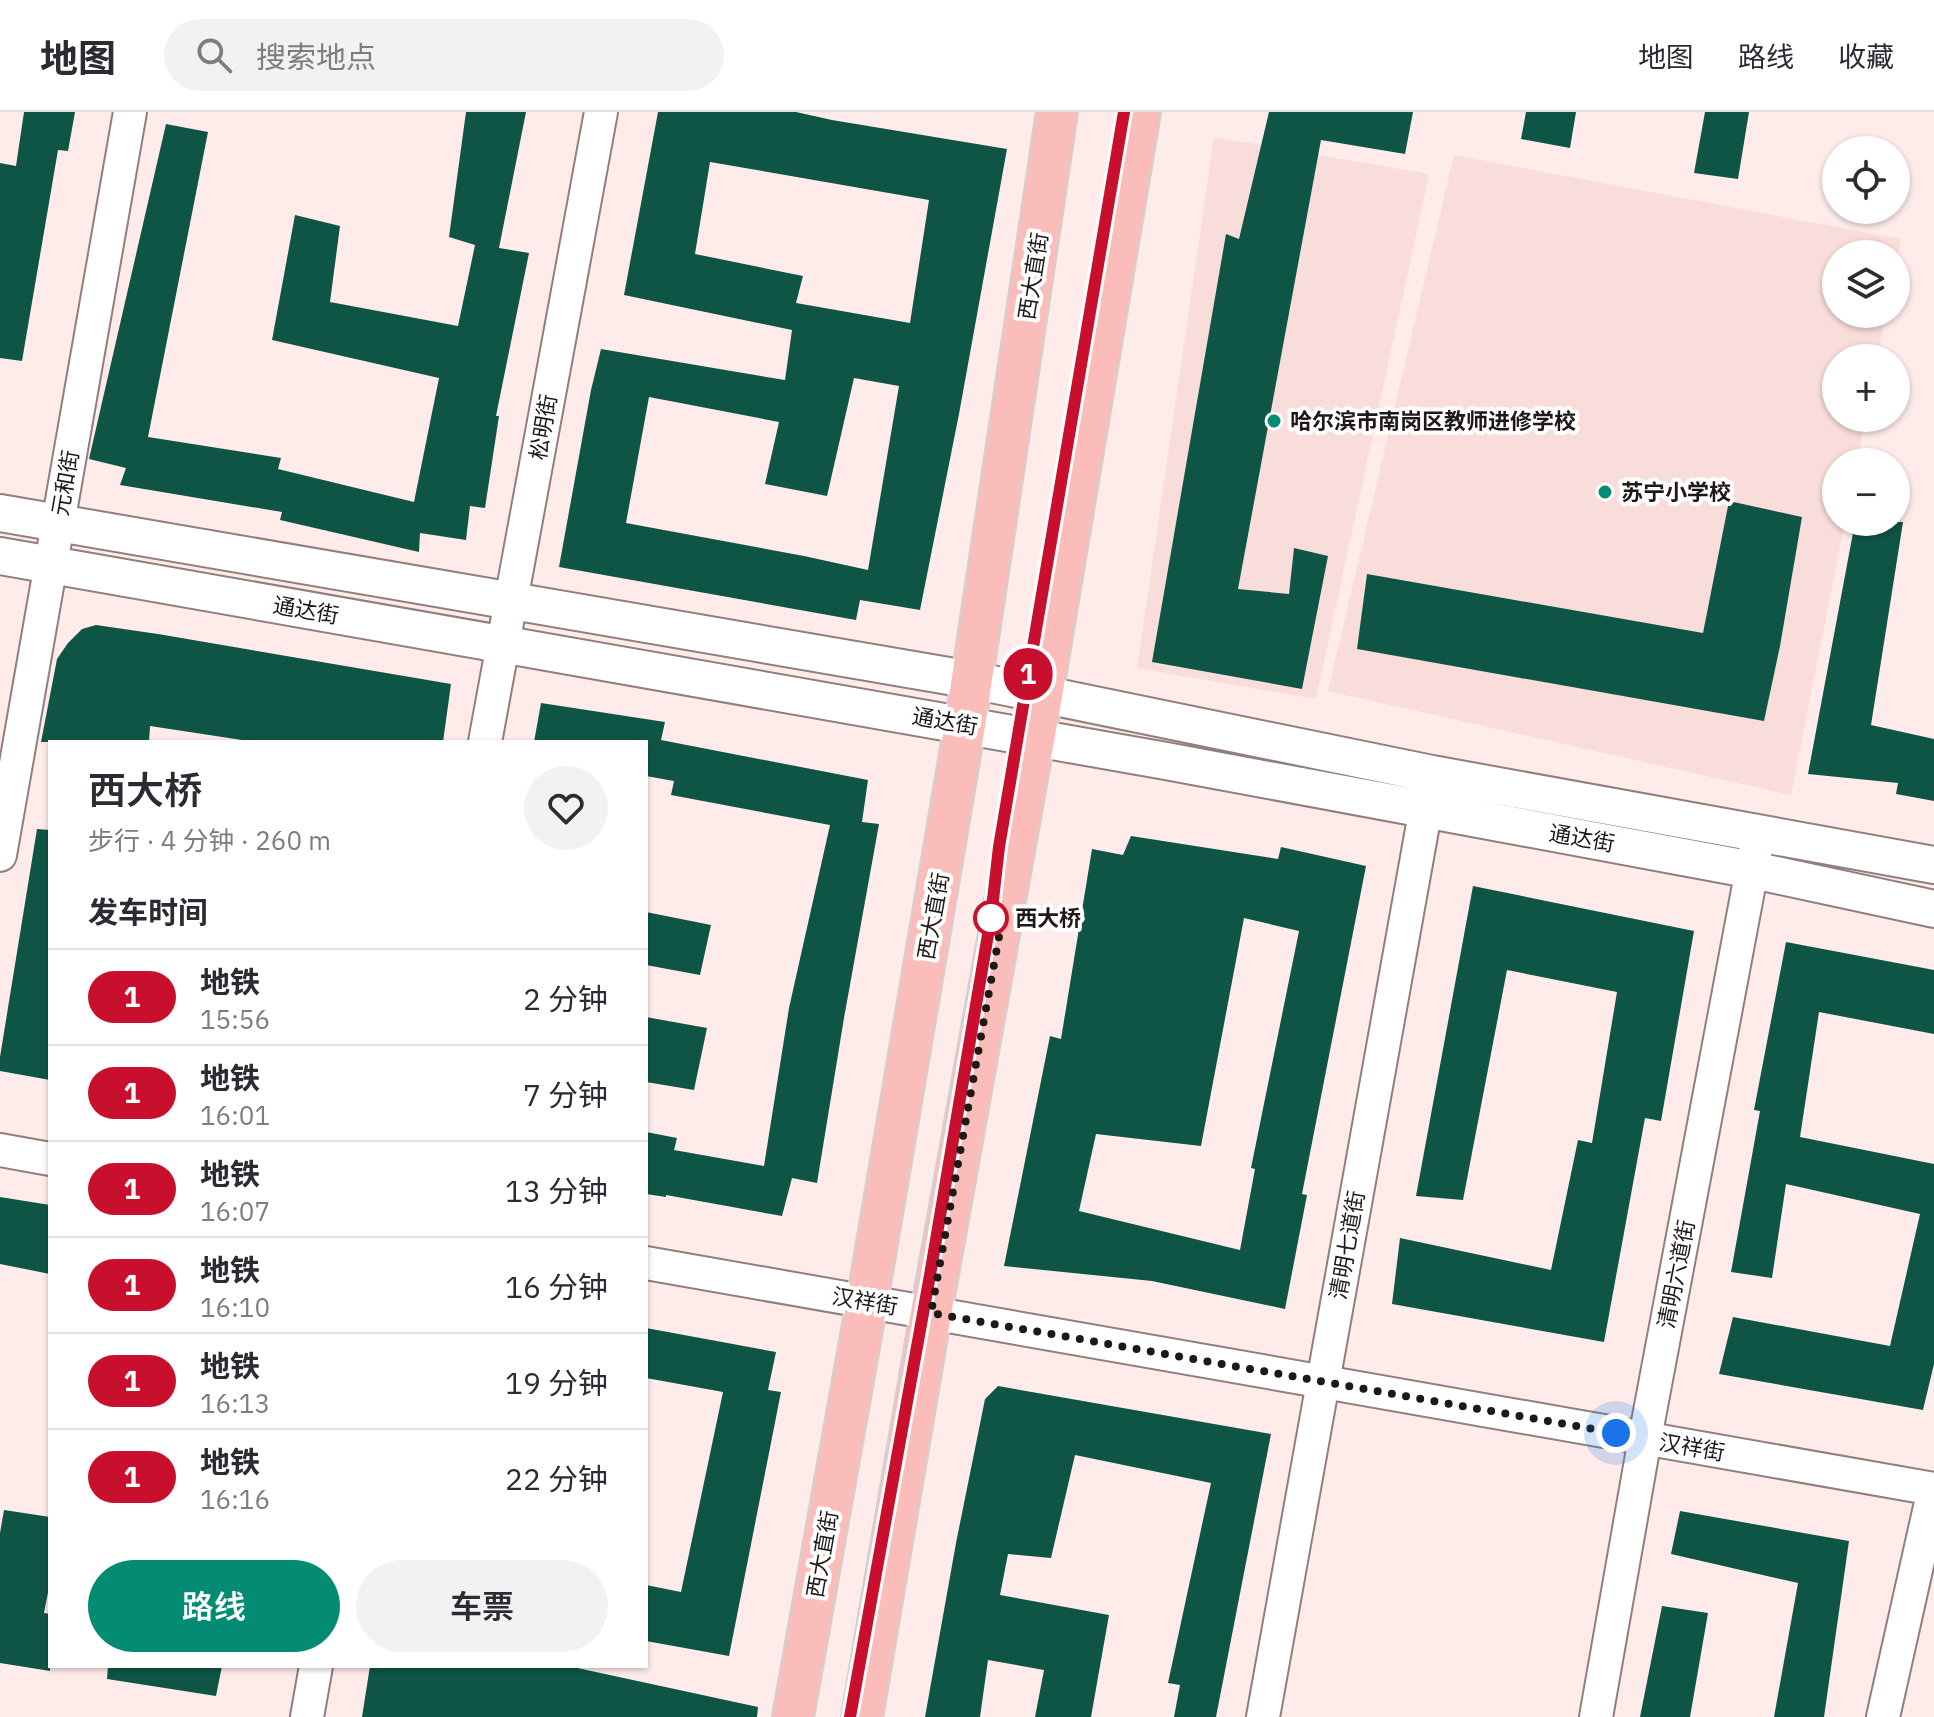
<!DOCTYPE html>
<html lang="zh">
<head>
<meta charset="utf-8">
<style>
	:root { --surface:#fff; --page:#f2f2f3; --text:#2b2b33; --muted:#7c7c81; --line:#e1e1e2; --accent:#038c73 }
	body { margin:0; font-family:"IBM Plex Sans","Noto Sans SC",sans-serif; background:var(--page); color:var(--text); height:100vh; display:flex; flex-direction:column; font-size:30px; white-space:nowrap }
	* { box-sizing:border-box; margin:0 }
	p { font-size:26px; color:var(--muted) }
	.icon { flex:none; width:44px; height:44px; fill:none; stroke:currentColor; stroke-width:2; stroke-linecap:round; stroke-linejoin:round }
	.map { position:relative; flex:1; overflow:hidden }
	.panel { position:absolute; left:48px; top:628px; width:600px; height:928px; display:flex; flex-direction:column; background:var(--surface); border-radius:0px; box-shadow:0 2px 6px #0004 }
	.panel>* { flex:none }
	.badge { padding:0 16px; border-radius:26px; font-size:28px; line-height:52px }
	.controls { position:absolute; left:1822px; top:24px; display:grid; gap:16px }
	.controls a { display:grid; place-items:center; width:88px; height:88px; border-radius:50%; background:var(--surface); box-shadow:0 2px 6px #0004; font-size:40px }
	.you { position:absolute; width:40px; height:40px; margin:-20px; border:6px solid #fff; border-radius:50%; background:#1a73e8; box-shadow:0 0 0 12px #1a73e833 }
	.map>.badge { position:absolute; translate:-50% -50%; box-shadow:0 0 0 4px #fff }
	h2 { padding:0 40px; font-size:30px; line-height:72px }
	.round { display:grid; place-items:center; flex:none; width:84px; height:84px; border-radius:42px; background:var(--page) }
	.summary { display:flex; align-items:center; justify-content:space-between; height:136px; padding:0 40px }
	h1 { font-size:38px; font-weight:600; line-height:60px }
	.primary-button { display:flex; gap:16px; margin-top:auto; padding:16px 40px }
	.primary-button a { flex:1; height:92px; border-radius:48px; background:var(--accent); color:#fff; font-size:32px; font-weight:600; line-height:92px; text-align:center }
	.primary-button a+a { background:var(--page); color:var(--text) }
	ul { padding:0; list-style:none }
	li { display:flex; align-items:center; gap:24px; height:96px; padding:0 40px; border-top:2px solid var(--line) }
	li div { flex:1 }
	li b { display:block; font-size:30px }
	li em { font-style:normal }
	li .badge { min-width:88px; font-weight:700; text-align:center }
	header { display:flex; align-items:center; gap:48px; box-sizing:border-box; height:112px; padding:0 40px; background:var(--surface); border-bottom:2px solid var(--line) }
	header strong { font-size:38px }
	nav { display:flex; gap:44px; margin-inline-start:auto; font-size:28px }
	.search { width:560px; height:72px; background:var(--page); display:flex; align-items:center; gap:20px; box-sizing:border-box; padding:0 28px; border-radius:44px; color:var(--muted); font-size:30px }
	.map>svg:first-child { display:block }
	.built { fill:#f9ddda }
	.building { fill:#0f5546; fill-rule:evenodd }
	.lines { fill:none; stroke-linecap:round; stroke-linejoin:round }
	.tertiary-casing { stroke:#907f7d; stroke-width:36 }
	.secondary-casing { stroke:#907f7d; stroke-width:40 }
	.primary-casing { stroke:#d2d1d1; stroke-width:44 }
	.tertiary { stroke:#fff; stroke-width:32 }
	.secondary { stroke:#fff; stroke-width:36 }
	.primary { stroke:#fabdb9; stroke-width:40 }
	.line-casing { stroke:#fff; stroke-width:18 }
	.line { stroke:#c8102e; stroke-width:12 }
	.walk { stroke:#1e1817; stroke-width:8; stroke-dasharray:0 14.4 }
	.poi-dot { fill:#038c73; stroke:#fefefe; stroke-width:3 }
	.stop-dot { fill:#fff; stroke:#c8102e; stroke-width:4 }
	.labels { text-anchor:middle; stroke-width:8; stroke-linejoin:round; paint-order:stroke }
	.street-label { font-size:22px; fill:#1e1817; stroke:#fefefe }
	.poi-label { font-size:22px; font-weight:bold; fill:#1e1817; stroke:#fefefe; text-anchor:start }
	.stop-label { font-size:22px; font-weight:bold; fill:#1e1817; stroke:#fefefe; text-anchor:start }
</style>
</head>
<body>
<header>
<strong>地图</strong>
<div class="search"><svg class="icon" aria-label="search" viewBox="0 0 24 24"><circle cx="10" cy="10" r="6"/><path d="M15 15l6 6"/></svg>搜索地点</div>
<nav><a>地图</a><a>路线</a><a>收藏</a></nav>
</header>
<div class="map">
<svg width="1934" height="1605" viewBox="0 0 1934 1605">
	<rect width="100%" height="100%" fill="#ffecea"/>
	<path class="built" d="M 1214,25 L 1429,62 L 1316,587 L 1137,556 Z
		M 1454,43 L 1901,127 L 1896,152 L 1896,142 L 1836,142 L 1836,202 L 1886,202 L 1877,246 L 1836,246 L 1836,306 L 1865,306 L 1857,350 L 1836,350 L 1836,410 L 1845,410 L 1791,683 L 1328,579 Z"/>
	<path class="building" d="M 24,0 L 75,0 L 68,39 L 58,38 L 22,249 L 0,246 L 0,51 L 16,54 Z
		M 466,0 L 526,0 L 499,136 L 529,141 L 496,304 L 499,304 L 485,396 L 470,394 L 466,428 L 420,421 L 419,440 L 280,408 L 282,400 L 120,373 L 126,356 L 89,347 L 166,12 L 208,20 L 148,325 L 281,346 L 278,357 L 414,390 L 439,266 L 272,228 L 295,103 L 340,114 L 330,190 L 458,214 L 475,133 L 449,125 Z
		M 658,0 L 796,0 L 832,8 L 1007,37 L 959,302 L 920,498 L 860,488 L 856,508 L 559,455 L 591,278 L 601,237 L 785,268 L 792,218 L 624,183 ZM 710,50 L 929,88 L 910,211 L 796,191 L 803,164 L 695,142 ZM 854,266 L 899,274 L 868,458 L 804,444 L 626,411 L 649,285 L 779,310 L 765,372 L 827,384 Z
		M 1269,0 L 1413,0 L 1405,42 L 1321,28 L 1238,477 L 1289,482 L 1294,436 L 1328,444 L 1302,577 L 1152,550 L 1226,122 L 1239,127 Z
		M 1526,0 L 1576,0 L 1570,36 L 1521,27 Z
		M 1705,0 L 1749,0 L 1738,67 L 1694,61 Z
		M 1729,389 L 1802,405 L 1780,534 L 1764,609 L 1357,537 L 1367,462 L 1703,521 Z
		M 1855,410 L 1903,410 L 1871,613 L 1934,627 L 1934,689 L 1896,682 L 1898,671 L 1808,662 Z
		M 96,513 L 158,522 L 451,572 L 443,630 L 255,630 L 150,614 L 149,630 L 41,630 L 57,547 L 68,531 L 82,517 Z
		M 541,591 L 665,610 L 661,628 L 868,668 L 862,710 L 879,712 L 844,906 L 817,1071 L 792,1066 L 782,1104 L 666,1083 L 666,1085 L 646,1082 L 646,1020 L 677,1026 L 674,1038 L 764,1054 L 789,896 L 830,713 L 671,683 L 674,669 L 646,664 L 646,630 L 534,630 Z
		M 37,717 L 50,718 L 50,968 L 0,959 L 0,945 Z
		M 1131,724 L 1278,747 L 1281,735 L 1366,754 L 1302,1082 L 1307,1083 L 1285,1197 L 1152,1169 L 1004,1154 L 1050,924 L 1061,927 L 1092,737 L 1123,743 ZM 1244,806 L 1299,819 L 1251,1056 L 1255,1057 L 1240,1138 L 1079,1099 L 1096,1022 L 1201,1034 Z
		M 1473,774 L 1694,819 L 1661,1009 L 1645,1006 L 1604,1230 L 1392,1192 L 1400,1126 L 1551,1158 L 1578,1028 L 1592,1031 L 1617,880 L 1507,858 L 1463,1088 L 1416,1084 Z
		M 646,800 L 711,813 L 700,863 L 646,853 Z
		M 1786,830 L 1934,858 L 1934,922 L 1819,900 L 1800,1025 L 1934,1052 L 1934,1252 L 1923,1298 L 1719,1262 L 1733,1205 L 1890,1234 L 1920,1102 L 1786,1072 L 1772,1166 L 1731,1160 L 1760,999 L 1754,998 Z
		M 646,905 L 707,916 L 694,978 L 646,970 Z
		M 0,1085 L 50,1093 L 50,1162 L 0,1152 Z
		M 646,1216 L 776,1240 L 768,1278 L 781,1280 L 729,1544 L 646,1529 L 646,1473 L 681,1480 L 723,1280 L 646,1266 Z
		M 998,1274 L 1271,1322 L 1216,1605 L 1174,1605 L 1180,1573 L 1168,1571 L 1211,1371 L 1075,1343 L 1051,1446 L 1008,1442 L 1000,1483 L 1109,1503 L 1091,1605 L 1035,1605 L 1044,1558 L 988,1548 L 980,1605 L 925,1605 L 956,1431 L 985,1287 Z
		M 4,1398 L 50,1405 L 50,1470 L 44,1501 L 50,1502 L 50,1559 L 0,1551 L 0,1421 Z
		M 1680,1399 L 1849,1429 L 1824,1605 L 1774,1605 L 1798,1471 L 1671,1442 Z
		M 1662,1494 L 1708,1501 L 1690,1605 L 1640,1605 Z
		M 108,1554 L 222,1554 L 216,1584 L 107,1567 Z
		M 370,1554 L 568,1554 L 758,1595 L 757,1605 L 362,1605 Z"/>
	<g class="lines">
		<defs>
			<path id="tertiary" d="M 485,630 L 601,0
				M 0,743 L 130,0
				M 0,1038 L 50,1047
				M 646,1151 L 1934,1377
				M 307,1605 L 316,1554
				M 1263,1605 L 1430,673
				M 1596,1605 L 1645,1326 L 1759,720
				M 1883,1605 L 1934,1377"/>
			<path id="secondary" d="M 0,401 L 972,568 L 1432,662 L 1934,753
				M 0,444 L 1166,649 L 1753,758 L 1934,797"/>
			<path id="primary" d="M 793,1605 L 867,1190 L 965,613 L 1057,0
				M 862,1605 L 931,1201 L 1042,583 L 1140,0"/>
		</defs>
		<use href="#tertiary" class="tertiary-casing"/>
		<use href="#secondary" class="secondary-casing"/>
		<use href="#primary" class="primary-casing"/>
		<use href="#tertiary" class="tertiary"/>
		<use href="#secondary" class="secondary"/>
		<use href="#primary" class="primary"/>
	</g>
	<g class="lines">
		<defs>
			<path id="line" d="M 850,1605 L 930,1163 L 991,805 L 999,735 L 1124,0"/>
		</defs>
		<use href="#line" class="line-casing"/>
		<use href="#line" class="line"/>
		<path class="walk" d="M 991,806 L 1002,808 L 931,1201 L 1616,1321"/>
	</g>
	<g class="poi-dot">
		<circle cx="1274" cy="309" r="8"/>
		<circle cx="1605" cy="380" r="8"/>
	</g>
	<circle class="stop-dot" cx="991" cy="806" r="16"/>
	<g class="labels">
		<g class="street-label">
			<text transform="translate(1033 164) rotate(-81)" y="8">西大直街</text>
			<text transform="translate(543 315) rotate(-80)" y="8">松明街</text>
			<text transform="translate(65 371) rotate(-80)" y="8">元和街</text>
			<text transform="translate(306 498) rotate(10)" y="8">通达街</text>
			<text transform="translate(945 609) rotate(10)" y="8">通达街</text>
			<text transform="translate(1582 726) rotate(10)" y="8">通达街</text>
			<text transform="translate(933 804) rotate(-80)" y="8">西大直街</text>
			<text transform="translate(1347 1133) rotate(-80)" y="8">清明七道街</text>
			<text transform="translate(1676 1162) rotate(-79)" y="8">清明六道街</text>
			<text transform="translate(865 1189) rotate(10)" y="8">汉祥街</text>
			<text transform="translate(1692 1335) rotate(10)" y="8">汉祥街</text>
			<text transform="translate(822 1442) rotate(-80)" y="8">西大直街</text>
		</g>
		<g class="poi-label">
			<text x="1290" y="317">哈尔滨市南岗区教师进修学校</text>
			<text x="1621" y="388">苏宁小学校</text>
		</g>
		<g class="stop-label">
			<text x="1015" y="814">西大桥</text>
		</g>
	</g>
</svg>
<div class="controls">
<a><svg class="icon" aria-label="locate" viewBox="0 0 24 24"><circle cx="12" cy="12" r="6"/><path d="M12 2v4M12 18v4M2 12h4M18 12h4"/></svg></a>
<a><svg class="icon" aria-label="layers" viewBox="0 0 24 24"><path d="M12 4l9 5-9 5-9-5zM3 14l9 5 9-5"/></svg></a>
<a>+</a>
<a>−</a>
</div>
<div class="you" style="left:1616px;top:1321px"></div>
<b class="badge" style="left:1028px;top:562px;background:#c8102e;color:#fff">1</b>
<section class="panel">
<div class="summary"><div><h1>西大桥</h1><p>步行 · 4 分钟 · 260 m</p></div><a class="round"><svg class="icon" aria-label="heart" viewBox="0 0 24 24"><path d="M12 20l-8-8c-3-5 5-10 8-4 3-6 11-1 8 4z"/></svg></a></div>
<h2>发车时间</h2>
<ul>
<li><span class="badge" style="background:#c8102e;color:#fff">1</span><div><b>地铁</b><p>15:56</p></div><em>2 分钟</em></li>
<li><span class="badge" style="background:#c8102e;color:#fff">1</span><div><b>地铁</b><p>16:01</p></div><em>7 分钟</em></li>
<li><span class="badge" style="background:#c8102e;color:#fff">1</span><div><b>地铁</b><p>16:07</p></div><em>13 分钟</em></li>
<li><span class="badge" style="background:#c8102e;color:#fff">1</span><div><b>地铁</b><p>16:10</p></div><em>16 分钟</em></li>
<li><span class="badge" style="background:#c8102e;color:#fff">1</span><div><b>地铁</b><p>16:13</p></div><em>19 分钟</em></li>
<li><span class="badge" style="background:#c8102e;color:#fff">1</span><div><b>地铁</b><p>16:16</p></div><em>22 分钟</em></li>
</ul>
<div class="primary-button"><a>路线</a><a>车票</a></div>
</section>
</div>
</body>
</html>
